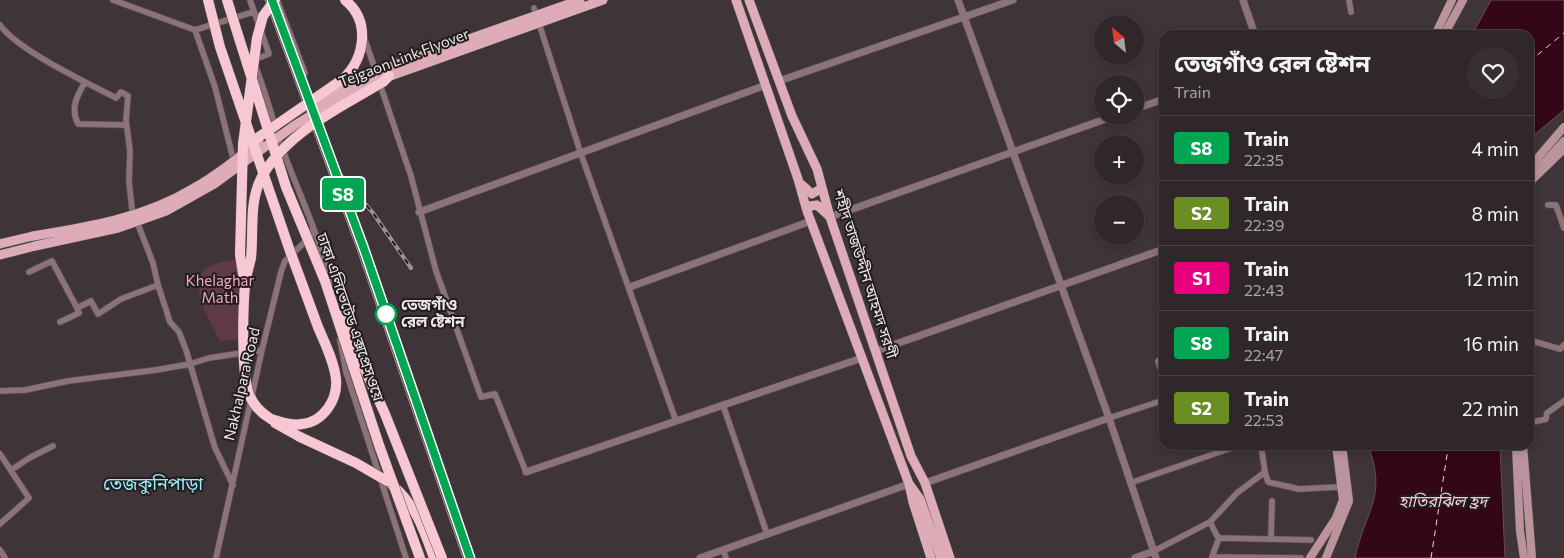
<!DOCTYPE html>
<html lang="en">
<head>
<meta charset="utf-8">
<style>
	:root { --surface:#2f2729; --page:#372f31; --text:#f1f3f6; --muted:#a7a5a8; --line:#4a4446 }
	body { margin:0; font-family:Commissioner,"Noto Sans Bengali",sans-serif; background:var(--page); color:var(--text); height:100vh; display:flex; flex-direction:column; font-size:19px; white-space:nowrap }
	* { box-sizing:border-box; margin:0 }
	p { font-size:16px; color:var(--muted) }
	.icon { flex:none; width:28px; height:28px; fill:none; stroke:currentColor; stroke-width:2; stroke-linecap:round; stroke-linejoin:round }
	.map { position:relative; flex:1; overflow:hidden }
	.drawer { position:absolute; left:1159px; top:30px; width:375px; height:420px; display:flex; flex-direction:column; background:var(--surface); border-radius:15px; box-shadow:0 2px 8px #0003,0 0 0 1px var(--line) }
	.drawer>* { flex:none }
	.badge { padding:0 10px; border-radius:4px; font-size:18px; line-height:32px }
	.needle { width:32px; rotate:332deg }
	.buttons { position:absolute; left:1094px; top:15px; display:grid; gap:10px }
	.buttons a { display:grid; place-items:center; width:50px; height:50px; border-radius:50%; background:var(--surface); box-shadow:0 2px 8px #0003,0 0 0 1px var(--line); font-size:25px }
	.map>.badge { position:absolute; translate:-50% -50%; box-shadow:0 0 0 2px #fff }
	.round { display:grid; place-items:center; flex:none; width:52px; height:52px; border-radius:26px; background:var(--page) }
	.overview { display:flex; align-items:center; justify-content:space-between; height:85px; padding:0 15px }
	h1 { font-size:24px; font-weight:700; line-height:38px }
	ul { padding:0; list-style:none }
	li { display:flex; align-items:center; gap:15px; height:65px; padding:0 15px; border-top:1px solid var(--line) }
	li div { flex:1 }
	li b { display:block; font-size:19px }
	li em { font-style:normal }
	li .badge { min-width:55px; font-weight:700; text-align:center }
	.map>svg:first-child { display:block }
	.green { fill:#5f3a44 }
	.water { fill:#330717; stroke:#6b4a55 }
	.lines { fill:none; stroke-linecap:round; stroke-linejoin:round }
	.ferry { stroke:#fecad7; stroke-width:1; stroke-dasharray:6 5; stroke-linecap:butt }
	.minor-casing { stroke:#5b5053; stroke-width:7 }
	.tertiary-casing { stroke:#5b5053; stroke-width:8 }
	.secondary-casing { stroke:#5b5053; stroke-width:9 }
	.primary-casing { stroke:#5b5053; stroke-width:10 }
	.motorway-casing { stroke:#5b5053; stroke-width:11 }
	.minor { stroke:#8b7379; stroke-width:5.5 }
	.tertiary { stroke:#8b7379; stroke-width:7 }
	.secondary { stroke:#ba939d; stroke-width:8 }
	.primary { stroke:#deacb9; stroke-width:9 }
	.motorway { stroke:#f7c7d3; stroke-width:10 }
	.tram { stroke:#9c9295; stroke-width:1 }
	.rail-casing { stroke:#9c9295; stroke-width:4 }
	.rail { stroke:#221d1e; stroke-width:2; stroke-dasharray:5.5; stroke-linecap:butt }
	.primary-bridge-casing { stroke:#5b5053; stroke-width:10; stroke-linecap:butt }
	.motorway-bridge-casing { stroke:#5b5053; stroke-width:11; stroke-linecap:butt }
	.primary-bridge { stroke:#deacb9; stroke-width:9 }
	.motorway-bridge { stroke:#f7c7d3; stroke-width:10 }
	.line-casing { stroke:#fff; stroke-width:11 }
	.line { stroke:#00a651; stroke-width:8 }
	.stop-dot { fill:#fff; stroke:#00a651; stroke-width:2.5 }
	.labels { text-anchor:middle; stroke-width:4; stroke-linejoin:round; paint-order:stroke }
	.street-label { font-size:15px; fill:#ede5e7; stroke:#221d1e }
	.park-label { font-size:15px; fill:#f9a6bd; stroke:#221d1e }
	.stop-label { font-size:15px; font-weight:bold; fill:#ede5e7; stroke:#221d1e; text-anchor:start }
	.water-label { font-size:16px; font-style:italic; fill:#fecad7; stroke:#221d1e }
	.quarter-label { font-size:18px; fill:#9cebfb; stroke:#221d1e }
</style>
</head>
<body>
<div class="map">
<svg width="1564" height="558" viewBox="0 0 1564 558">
	<rect width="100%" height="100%" fill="#3f3437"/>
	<path class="green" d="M 237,259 L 240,339 L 220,341 C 211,322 184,282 210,266 C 217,262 229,261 237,259 Z"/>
	<path class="water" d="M 1491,0 L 1564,0 L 1564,110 L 1529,139 L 1529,35 L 1472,35 Z
		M 1368,445 L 1500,445 L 1505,558 L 1355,558 C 1365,510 1388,497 1368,445 Z"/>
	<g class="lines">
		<path class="ferry" d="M 1529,62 L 1564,33
			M 1431,558 L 1447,455 L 1445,445"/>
		<defs>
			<path id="minor" d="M 113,0 L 195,30 L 215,87 L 233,158
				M 250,0 L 269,54 L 253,60 C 263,84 270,109 277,133 C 293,183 319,230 329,282
				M 277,0 L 305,73
				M 1349,0 L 1351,12
				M 534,8 L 581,154 L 676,421
				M 0,25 C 19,51 86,82 116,98 L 121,92 L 128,96 L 126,120 L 130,151 L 129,181 L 132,209 L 153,263 L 158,285 L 170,322 L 179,332 L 186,350 L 215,448 L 233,485
				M 195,30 L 253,12
				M 364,37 L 411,176 L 436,271 L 481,397 L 495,394 L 526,472
				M 85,82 C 77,96 70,108 78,124 L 126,125
				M 1548,205 L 1556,205 L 1564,228
				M 29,272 L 52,261 L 77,308
				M 60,322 L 79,313 L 77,308 L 91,301 L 98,314 L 121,299 L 158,285
				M 340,340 L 346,372 L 406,558
				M 1529,340 L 1560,349 L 1564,345
				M 1164,356 L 1158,361 L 1164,379
				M 0,391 L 25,390 L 68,381 L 156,370 L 190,364 L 209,358 L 262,350
				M 723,405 L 767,534
				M 1109,418 L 1164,400
				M 1529,423 L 1546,419 L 1547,413 L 1564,401
				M 0,454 L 29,498 L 0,524
				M 11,470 L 31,457 L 53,446
				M 1265,472 L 1268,482 L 1299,489 L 1339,487
				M 1130,483 L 1240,445
				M 1210,522 L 1217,536 L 1220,538 L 1311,540
				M 1219,538 L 1212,557 L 1301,558
				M 1271,539 L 1272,501
				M 723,549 L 726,558
				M 0,550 L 5,558
				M 1154,551 L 1210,522 L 1237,493 L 1265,472 L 1261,445
				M 216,558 L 262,350 L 281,272 L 285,261 L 312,235 L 313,227"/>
			<path id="tertiary" d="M 958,0 L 1109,418 L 1156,558
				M 1243,0 L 1255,35
				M 779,81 L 1013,0
				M 1135,109 L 1164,99
				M 419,212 L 766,85
				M 830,217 L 1114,116
				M 630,287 L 811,221
				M 876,351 L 1164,249
				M 526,472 L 862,358
				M 925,483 L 1109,418
				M 700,558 L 909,484
				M 1135,558 L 1154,551"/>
			<path id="secondary" d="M 1435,35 L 1452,0
				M 1444,35 L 1463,0
				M 1529,168 L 1564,127
				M 1535,173 L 1564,141
				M 1529,187 L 1532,180 L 1564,149
				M 1516,445 L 1520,531 L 1524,558
				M 1523,445 L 1532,558
				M 1310,558 L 1336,518 L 1343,500 L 1336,445
				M 1326,558 L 1349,501 L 1343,453"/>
			<path id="primary" d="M 736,0 L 798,179 L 807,211 L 909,484 L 913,502 L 931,558
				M 749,0 L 792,116 L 817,169 L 830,217 L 911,456 L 925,483 L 950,558
				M 801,184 L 812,194 L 822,188
				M 807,211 L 810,206 L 817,205 L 829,216
				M 0,244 L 33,236
				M 0,255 L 35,246
				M 910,485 L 920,499 L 941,558"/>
			<path id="motorway" d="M 271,419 C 281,422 291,426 302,424 C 323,422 338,400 336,379 C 334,361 325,344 318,327
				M 275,423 L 300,437
				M 392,485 C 416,505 424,530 434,558"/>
		</defs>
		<use href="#minor" class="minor-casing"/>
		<use href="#tertiary" class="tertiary-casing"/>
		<use href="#secondary" class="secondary-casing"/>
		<use href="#primary" class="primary-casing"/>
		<use href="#motorway" class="motorway-casing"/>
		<use href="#minor" class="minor"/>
		<use href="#tertiary" class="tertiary"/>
		<use href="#secondary" class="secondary"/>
		<use href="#primary" class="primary"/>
		<use href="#motorway" class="motorway"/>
		<path class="tram" d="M 265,0 L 358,252 L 463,558"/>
		<defs>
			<path id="rail" d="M 272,0 L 364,249 L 470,558
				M 338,172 L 373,213 L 411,268"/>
		</defs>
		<use href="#rail" class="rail-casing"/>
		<use href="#rail" class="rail"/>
		<defs>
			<path id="primary-bridge" d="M 311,106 L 384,69 L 580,0
				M 33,236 C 89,227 144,218 194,188 C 217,175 238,158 259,141
				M 35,246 L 118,228 L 166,211 L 214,184 L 295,125 L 354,89 L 603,0"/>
			<path id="motorway-bridge" d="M 208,0 L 220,47 L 290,251 L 318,327
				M 227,0 L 286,187 L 325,281 L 379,445 L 420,558
				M 253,141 L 343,79 C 365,58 371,21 345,0
				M 244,280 L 240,255 L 243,144 L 257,38 L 263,16 L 275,0
				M 341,316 L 385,414 L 442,558
				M 271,419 C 261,413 253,405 249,394 C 241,373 243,308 245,284 C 246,276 249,267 251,258 C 254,230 248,199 264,173 C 290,131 342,106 383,82 L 389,76
				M 300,437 L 356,463 L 387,481"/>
		</defs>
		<use href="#primary-bridge" class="primary-bridge-casing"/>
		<use href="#motorway-bridge" class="motorway-bridge-casing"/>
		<use href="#primary-bridge" class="primary-bridge"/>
		<use href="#motorway-bridge" class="motorway-bridge"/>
	</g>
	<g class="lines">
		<defs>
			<path id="line" d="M 272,0 L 364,249 L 470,558"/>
		</defs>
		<use href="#line" class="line-casing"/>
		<use href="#line" class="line"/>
	</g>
	<circle class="stop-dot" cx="386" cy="314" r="10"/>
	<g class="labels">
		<g class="street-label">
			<text transform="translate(404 58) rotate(-21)" y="5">Tejgaon Link Flyover</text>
			<text transform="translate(865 274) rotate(72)" y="5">শহীদ তাজউদ্দীন আহমদ সরণী</text>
			<text transform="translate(350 317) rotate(71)" y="5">ঢাকা এলিভেটেড এক্সপ্রেসওয়ে</text>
			<text transform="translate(242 384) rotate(-77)" y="5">Nakhalpara Road</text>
		</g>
		<g class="park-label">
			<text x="220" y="286">Khelaghar<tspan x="220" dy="17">Math</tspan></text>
		</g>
		<g class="stop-label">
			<text x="401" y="310">তেজগাঁও<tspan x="401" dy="17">রেল ষ্টেশন</tspan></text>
		</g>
		<g class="water-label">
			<text x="1443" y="507">হাতিরঝিল হ্রদ</text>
		</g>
		<g class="quarter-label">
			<text x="153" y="490">তেজকুনিপাড়া</text>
		</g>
	</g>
</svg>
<div class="buttons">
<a><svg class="needle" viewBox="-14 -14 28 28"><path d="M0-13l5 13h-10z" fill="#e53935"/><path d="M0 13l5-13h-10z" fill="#a7a5a8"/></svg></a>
<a><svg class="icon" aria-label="locate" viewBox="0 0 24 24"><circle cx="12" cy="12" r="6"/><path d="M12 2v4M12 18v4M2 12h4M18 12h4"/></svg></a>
<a>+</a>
<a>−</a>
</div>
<b class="badge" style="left:343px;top:194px;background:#00a651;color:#fff">S8</b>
<section class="drawer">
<div class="overview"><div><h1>তেজগাঁও রেল ষ্টেশন</h1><p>Train</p></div><a class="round"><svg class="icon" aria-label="heart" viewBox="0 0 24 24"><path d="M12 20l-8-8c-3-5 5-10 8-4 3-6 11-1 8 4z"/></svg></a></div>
<ul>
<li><span class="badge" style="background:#00a651;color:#fff">S8</span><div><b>Train</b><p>22:35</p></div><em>4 min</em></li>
<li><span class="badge" style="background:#6b8e23;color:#fff">S2</span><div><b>Train</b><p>22:39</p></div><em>8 min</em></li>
<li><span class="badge" style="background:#e6007e;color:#fff">S1</span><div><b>Train</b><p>22:43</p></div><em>12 min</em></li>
<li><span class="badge" style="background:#00a651;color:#fff">S8</span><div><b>Train</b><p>22:47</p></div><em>16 min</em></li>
<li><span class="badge" style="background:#6b8e23;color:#fff">S2</span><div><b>Train</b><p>22:53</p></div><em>22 min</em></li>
</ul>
</section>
</div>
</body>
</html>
